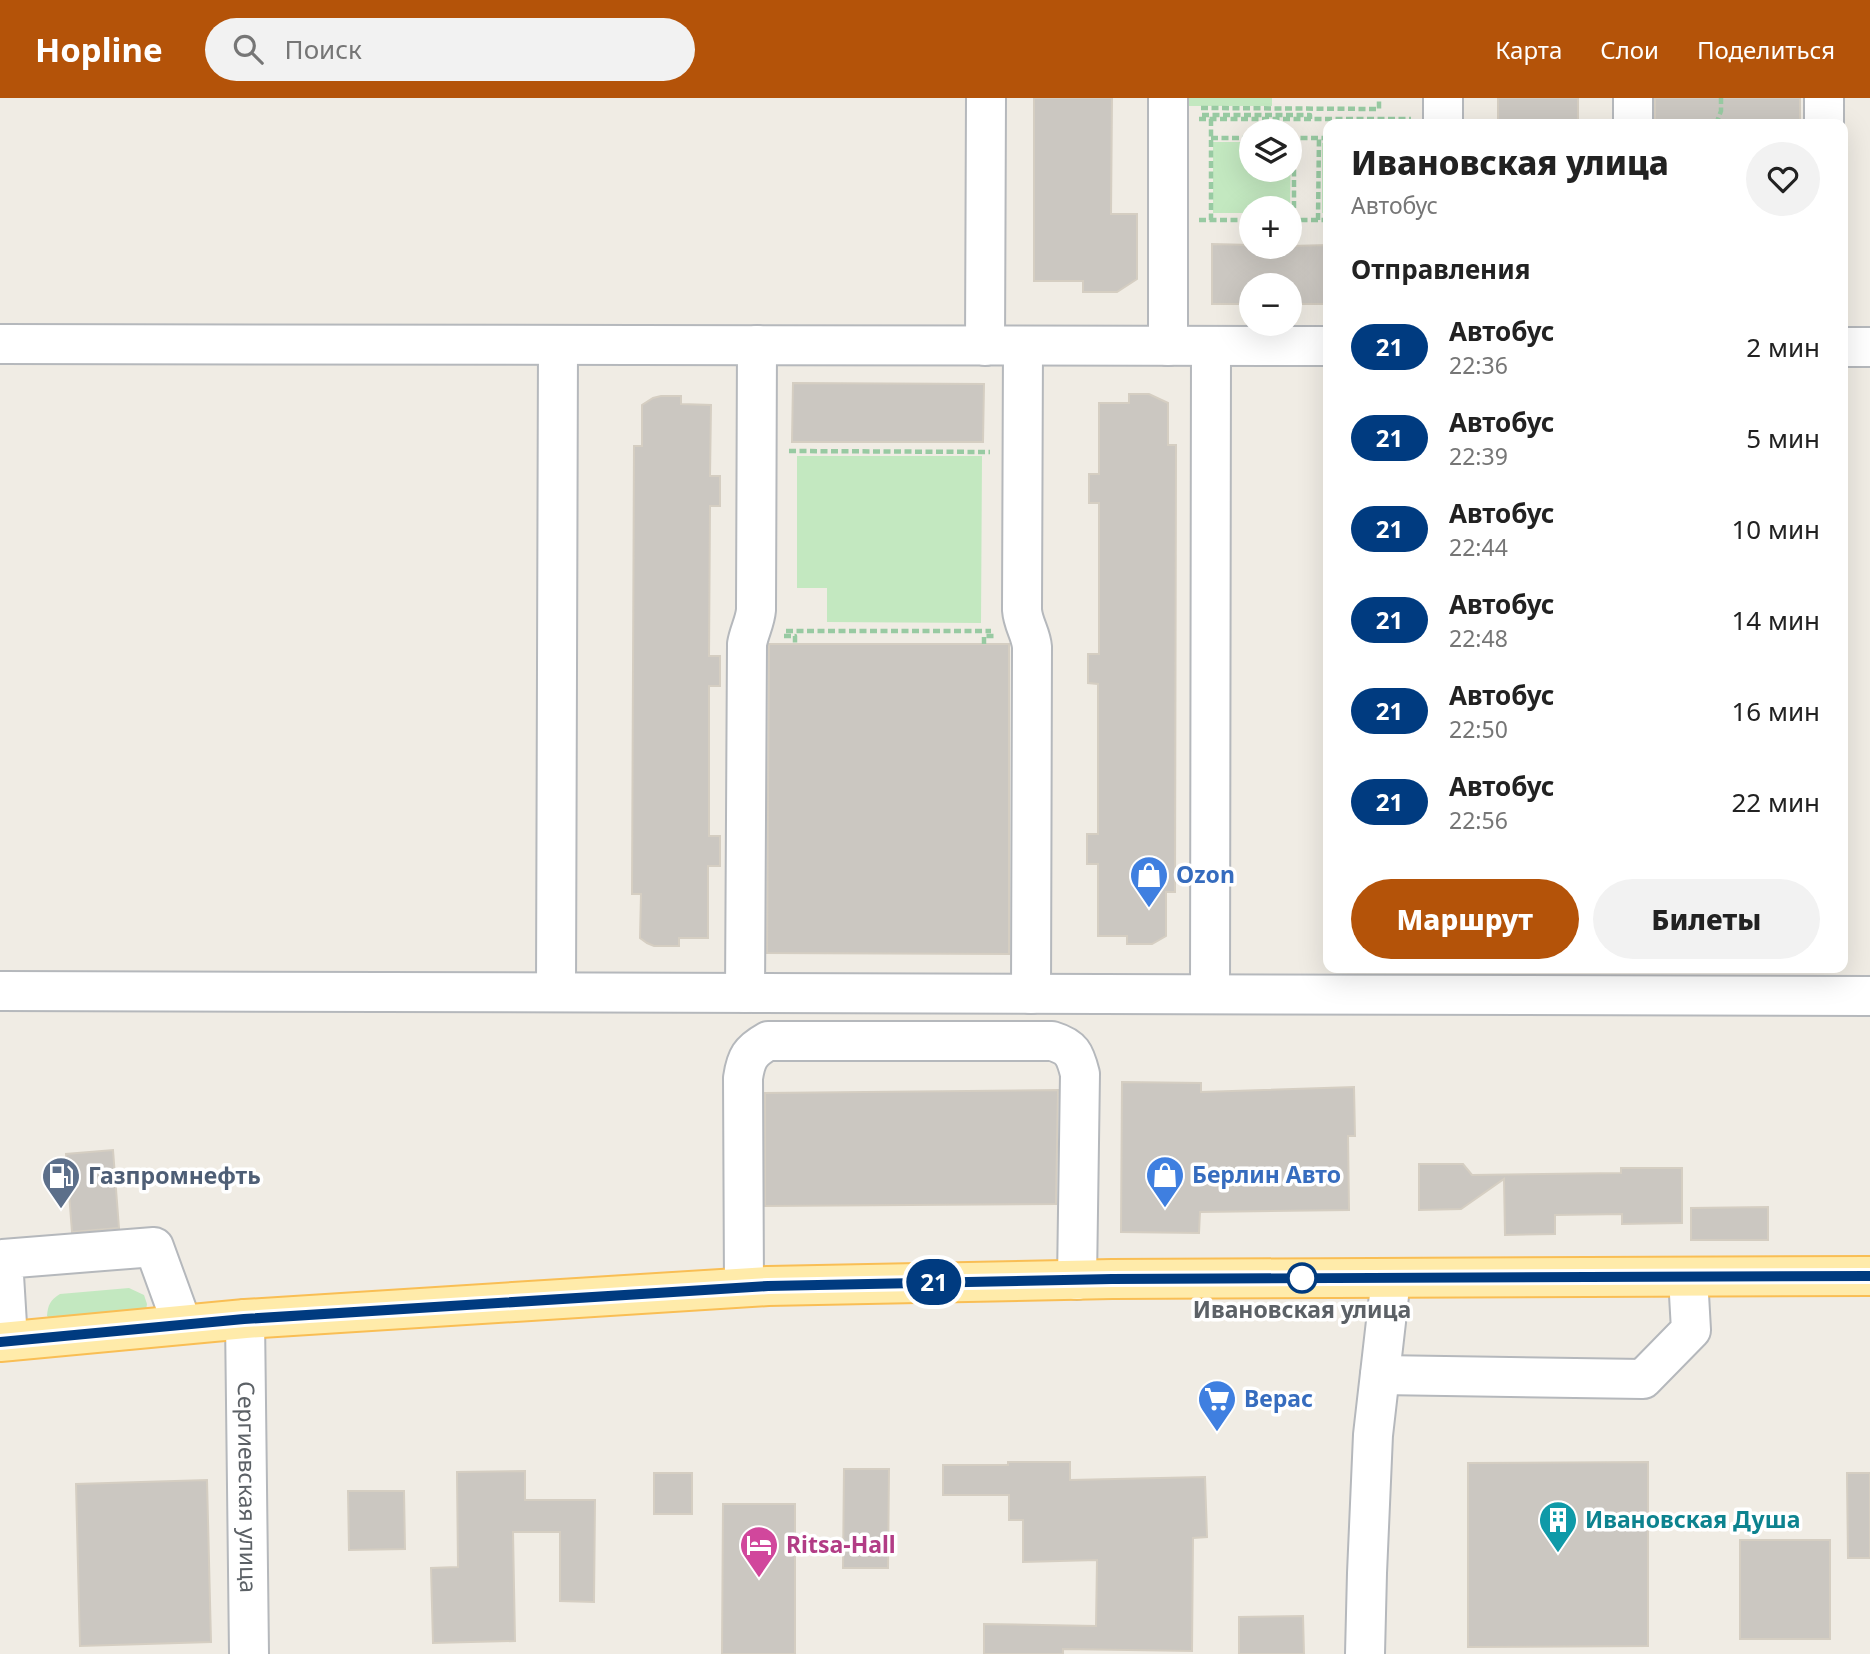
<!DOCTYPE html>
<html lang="ru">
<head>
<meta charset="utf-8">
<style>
	:root { --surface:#fff; --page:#f2f2f2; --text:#222; --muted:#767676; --accent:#b45309 }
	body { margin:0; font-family:"Noto Sans",sans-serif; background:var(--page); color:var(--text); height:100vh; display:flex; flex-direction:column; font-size:26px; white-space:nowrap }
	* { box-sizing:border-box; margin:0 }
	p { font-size:23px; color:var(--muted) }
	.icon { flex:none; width:38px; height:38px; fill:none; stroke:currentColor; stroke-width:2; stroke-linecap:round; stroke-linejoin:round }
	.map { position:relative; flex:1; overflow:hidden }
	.panel { position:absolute; left:1323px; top:21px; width:525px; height:854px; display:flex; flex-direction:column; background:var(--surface); border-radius:14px; box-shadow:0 7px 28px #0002 }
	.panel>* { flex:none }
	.badge { padding:0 14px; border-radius:23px; font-size:24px; line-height:46px }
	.controls { position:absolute; left:1239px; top:21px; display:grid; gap:14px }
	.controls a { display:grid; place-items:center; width:63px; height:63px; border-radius:50%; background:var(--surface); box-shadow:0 7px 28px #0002; font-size:35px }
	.map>.badge { position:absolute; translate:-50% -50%; box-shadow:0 0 0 4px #fff }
	h2 { padding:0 28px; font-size:26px; line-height:63px }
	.round { display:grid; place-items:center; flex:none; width:74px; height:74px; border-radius:37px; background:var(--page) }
	.summary { display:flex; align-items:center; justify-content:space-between; height:119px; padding:0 28px }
	h1 { font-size:33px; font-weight:800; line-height:52px }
	.button { display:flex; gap:14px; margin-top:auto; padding:14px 28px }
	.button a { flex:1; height:80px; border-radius:42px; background:var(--accent); color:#fff; font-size:28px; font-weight:800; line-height:80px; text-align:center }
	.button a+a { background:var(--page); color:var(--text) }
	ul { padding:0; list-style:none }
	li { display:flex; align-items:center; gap:21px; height:91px; padding:0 28px }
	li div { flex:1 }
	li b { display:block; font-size:26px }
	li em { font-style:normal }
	li .badge { min-width:77px; font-weight:700; text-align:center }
	header { display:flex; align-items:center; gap:42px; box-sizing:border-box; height:98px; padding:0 35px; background:var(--accent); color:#fff }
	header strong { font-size:33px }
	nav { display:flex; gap:38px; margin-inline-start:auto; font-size:24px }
	.search { width:490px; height:63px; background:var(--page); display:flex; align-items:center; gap:18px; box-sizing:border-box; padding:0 24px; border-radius:38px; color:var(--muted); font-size:26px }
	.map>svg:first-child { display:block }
	.green { fill:#c3e8c0 }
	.building { fill:#cbc7c1; stroke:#d5cec2; stroke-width:2 }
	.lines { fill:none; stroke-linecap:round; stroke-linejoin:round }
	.minor-casing { stroke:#b5b8bc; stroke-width:42 }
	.major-casing { stroke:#f9be54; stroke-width:42 }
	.path { stroke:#98caa2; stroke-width:4.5; stroke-dasharray:7 3.5; stroke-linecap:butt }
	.minor { stroke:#fff; stroke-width:38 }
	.major { stroke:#ffebaa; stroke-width:38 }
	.line-casing { stroke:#fff; stroke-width:16 }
	.line { stroke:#003b80; stroke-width:10 }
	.stop-dot { fill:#fff; stroke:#003b80; stroke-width:3.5 }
	.labels { text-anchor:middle; stroke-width:7; stroke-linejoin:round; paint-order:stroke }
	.shop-label { font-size:23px; font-weight:bold; fill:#366cbe; stroke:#fff; text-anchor:start }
	.service-label { font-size:23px; font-weight:bold; fill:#4e5e75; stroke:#fff; text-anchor:start }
	.stop-label { font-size:23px; font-weight:bold; fill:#5c6166; stroke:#fff }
	.street-label { font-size:23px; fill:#5c6166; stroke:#fff }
	.culture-label { font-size:23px; font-weight:bold; fill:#0d838f; stroke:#fff; text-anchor:start }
	.hotel-label { font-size:23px; font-weight:bold; fill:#b23c85; stroke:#fff; text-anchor:start }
</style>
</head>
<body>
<header>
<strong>Hopline</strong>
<div class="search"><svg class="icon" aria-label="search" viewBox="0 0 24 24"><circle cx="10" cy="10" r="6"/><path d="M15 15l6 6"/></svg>Поиск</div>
<nav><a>Карта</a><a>Слои</a><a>Поделиться</a></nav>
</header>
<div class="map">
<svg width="1870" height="1556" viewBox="0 0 1870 1556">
	<rect width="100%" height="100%" fill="#f0ece4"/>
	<path class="green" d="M 1184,0 L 1272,0 L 1272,8 L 1184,8 Z
		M 1213,44 L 1251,44 L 1251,72 L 1290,72 L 1291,44 L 1290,115 L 1290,110 L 1251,110 L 1251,115 L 1213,115 Z
		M 1322,45 L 1328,45 L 1328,115 L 1322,115 Z
		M 797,358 L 982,358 L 981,525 L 827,524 L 827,490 L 797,490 Z
		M 129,1190 L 144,1197 L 147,1206 L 145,1219 L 52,1222 L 47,1218 C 48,1207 50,1202 60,1196 Z"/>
	<path class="building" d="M 1034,0 L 1112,0 L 1111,116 L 1137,116 L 1137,181 L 1117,194 L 1083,194 L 1083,183 L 1034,183 Z
		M 1498,0 L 1578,0 L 1578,26 L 1498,26 Z
		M 1655,0 L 1800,0 L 1800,26 L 1655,26 Z
		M 1212,146 L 1251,147 L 1251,149 L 1328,147 L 1328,206 L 1290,206 L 1290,187 L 1251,187 L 1251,206 L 1212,206 Z
		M 793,285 L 984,286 L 983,344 L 792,344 Z
		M 1129,296 L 1149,296 L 1168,305 L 1168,347 L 1176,347 L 1175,794 L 1166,794 L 1166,838 L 1152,846 L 1127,846 L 1127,838 L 1098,838 L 1098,766 L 1087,766 L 1087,736 L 1098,736 L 1098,586 L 1088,585 L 1088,556 L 1099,556 L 1099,405 L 1089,405 L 1089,376 L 1099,376 L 1099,305 L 1129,305 Z
		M 661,298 L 681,298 L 681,306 L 711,307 L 710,378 L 720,378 L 720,408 L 710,408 L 709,558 L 720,558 L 720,588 L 709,588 L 709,738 L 720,738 L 720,768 L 708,768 L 708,840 L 679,840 L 679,848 L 654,848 L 647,845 L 640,840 L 641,796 L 632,796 L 634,348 L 642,348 L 642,307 L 653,300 Z
		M 769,546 L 1009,546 L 1009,856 L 767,855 Z
		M 1122,984 L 1201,985 L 1201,994 L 1354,989 L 1355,1038 L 1348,1038 L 1349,1112 L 1200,1114 L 1199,1135 L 1121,1134 Z
		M 1058,992 L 1056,1106 L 765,1108 L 765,995 Z
		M 113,1052 L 119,1130 L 72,1134 L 66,1056 Z
		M 1419,1066 L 1463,1066 L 1472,1077 L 1621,1075 L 1621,1070 L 1682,1070 L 1682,1125 L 1622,1126 L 1622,1116 L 1555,1117 L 1555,1136 L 1505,1137 L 1504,1081 L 1461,1111 L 1419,1112 Z
		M 1768,1109 L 1768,1142 L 1691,1142 L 1691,1110 Z
		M 1008,1364 L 1070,1364 L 1070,1382 L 1205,1379 L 1207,1439 L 1193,1440 L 1192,1553 L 1063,1551 L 1063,1556 L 984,1556 L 984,1526 L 1096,1528 L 1097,1462 L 1023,1464 L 1023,1422 L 1009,1422 L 1009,1397 L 943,1397 L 943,1367 L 1008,1367 Z
		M 1648,1364 L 1648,1548 L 1468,1549 L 1468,1365 Z
		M 844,1371 L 889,1371 L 888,1470 L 843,1470 Z
		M 525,1373 L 525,1402 L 595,1402 L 594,1504 L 560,1503 L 560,1434 L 513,1434 L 515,1543 L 433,1545 L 431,1470 L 458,1469 L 457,1374 Z
		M 654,1375 L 692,1375 L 692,1416 L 654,1416 Z
		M 1847,1375 L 1870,1375 L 1870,1460 L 1848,1460 Z
		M 207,1382 L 211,1544 L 80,1548 L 76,1386 Z
		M 348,1393 L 404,1393 L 405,1451 L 349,1452 Z
		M 723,1406 L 795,1406 L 795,1556 L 722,1556 Z
		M 1740,1442 L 1830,1442 L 1830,1541 L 1740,1541 Z
		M 1303,1518 L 1304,1556 L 1239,1556 L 1239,1519 Z"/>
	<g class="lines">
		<defs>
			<g id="minor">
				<path d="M 1824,0 L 1824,26"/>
				<path d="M 1443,26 L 1443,0"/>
				<path d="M 1633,26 L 1633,0"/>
				<path d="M 0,246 L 1328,248"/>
				<path d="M 985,248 L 986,0"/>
				<path d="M 1023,248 L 1022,512 C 1023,526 1031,536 1032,549 L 1031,896"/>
				<path d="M 1168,248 L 1168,0"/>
				<path d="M 1843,249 L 1870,249"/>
				<path d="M 0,893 L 1870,898"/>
				<path d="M 556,894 L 558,247"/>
				<path d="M 745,895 L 747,546 C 749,534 755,524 756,512 L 757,247"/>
				<path d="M 1210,896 L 1211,248"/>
				<path d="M 744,1189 L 743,980 C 746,960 750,953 768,943 L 1052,943 C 1072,949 1075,956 1080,976 L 1077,1182"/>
				<path id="s1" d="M 245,1221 L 249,1556"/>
				<path d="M 8,1243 L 3,1161 L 154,1149 L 182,1226"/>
				<path d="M 1380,1277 L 1643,1281 L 1691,1232 L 1688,1179"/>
				<path d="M 1365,1556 L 1367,1475 L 1373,1337 L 1391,1180"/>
			</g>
			<path id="major" d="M 0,1244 L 245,1221 L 768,1188 L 1112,1181 L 1870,1178"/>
		</defs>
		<use href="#minor" class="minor-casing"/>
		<use href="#major" class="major-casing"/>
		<path class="path" d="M 1201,10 L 1379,11 L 1379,0
			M 1202,17 L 1310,17 L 1310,21
			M 1199,21 L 1411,21
			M 1211,21 L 1211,122
			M 1716,26 L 1721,13 L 1721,0
			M 1211,40 L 1251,40
			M 1290,40 L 1328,40
			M 1294,40 L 1294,122
			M 1199,122 L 1251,122
			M 1290,122 L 1328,122
			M 1318,122 L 1319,40
			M 789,353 L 990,354
			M 786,533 L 991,533
			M 784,538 L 795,538 L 795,546
			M 984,546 L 984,538 L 995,538"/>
		<use href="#minor" class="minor"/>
		<use href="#major" class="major"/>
	</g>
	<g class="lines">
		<defs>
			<path id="line" d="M 0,1244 L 244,1221 L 768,1188 L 1112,1181 L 1870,1178"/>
		</defs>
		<use href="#line" class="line-casing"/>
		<use href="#line" class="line"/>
	</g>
	<defs>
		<symbol id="shop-pin" viewBox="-11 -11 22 30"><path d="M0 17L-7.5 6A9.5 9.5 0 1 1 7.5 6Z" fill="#3f7fe0" stroke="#fff"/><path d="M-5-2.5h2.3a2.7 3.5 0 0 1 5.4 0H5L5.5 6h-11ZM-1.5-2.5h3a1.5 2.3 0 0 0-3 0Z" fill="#fff"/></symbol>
		<symbol id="fuel-pin" viewBox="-11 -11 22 30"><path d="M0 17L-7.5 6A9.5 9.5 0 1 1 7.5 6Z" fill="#5c6f8a" stroke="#fff"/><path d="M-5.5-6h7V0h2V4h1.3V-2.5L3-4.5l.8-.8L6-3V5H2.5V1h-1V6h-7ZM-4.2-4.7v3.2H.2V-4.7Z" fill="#fff"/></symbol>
		<symbol id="supermarket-pin" viewBox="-11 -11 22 30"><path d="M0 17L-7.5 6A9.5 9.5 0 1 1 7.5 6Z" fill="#3f7fe0" stroke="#fff"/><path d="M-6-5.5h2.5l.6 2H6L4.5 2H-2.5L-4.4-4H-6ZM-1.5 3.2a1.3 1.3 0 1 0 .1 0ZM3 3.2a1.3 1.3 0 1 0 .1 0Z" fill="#fff"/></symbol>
		<symbol id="building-pin" viewBox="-11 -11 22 30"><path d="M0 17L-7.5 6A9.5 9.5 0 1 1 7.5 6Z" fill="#0f9aa8" stroke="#fff"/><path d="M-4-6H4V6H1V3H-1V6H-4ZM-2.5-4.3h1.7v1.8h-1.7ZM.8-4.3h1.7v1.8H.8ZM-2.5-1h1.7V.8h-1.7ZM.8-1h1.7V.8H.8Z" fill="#fff"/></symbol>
		<symbol id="hotel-pin" viewBox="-11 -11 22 30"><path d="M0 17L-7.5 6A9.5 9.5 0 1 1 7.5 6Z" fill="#d1479c" stroke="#fff"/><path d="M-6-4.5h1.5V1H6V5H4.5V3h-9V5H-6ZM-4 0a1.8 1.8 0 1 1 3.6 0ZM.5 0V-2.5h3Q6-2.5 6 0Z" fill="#fff"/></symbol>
	</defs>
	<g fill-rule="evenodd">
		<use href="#shop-pin" x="1127" y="755" width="44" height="60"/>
		<use href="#shop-pin" x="1143" y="1055" width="44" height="60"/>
		<use href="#fuel-pin" x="39" y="1056" width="44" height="60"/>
		<use href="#supermarket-pin" x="1195" y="1279" width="44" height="60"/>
		<use href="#building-pin" x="1536" y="1400" width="44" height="60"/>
		<use href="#hotel-pin" x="737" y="1425" width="44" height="60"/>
	</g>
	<circle class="stop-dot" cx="1302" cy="1180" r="14"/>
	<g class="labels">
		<g class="shop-label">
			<text x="1176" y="785">Ozon</text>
			<text x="1192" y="1085">Берлин Авто</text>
			<text x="1244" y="1309">Верас</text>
		</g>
		<g class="service-label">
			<text x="88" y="1086">Газпромнефть</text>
		</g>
		<g class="stop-label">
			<text x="1302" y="1220">Ивановская улица</text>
		</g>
		<g class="street-label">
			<text dy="8" stroke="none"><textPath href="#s1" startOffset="168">Сергиевская улица</textPath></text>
		</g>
		<g class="culture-label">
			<text x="1585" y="1430">Ивановская Душа</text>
		</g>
		<g class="hotel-label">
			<text x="786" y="1455">Ritsa-Hall</text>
		</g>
	</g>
</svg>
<div class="controls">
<a><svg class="icon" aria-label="layers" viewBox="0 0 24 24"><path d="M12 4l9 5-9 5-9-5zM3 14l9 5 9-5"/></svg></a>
<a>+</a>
<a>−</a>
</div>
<b class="badge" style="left:934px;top:1184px;background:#003b80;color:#fff">21</b>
<section class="panel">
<div class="summary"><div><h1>Ивановская улица</h1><p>Автобус</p></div><a class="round"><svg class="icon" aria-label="heart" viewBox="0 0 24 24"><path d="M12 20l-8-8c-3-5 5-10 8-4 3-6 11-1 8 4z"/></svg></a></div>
<h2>Отправления</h2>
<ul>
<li><span class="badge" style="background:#003b80;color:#fff">21</span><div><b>Автобус</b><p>22:36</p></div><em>2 мин</em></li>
<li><span class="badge" style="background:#003b80;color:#fff">21</span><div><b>Автобус</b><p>22:39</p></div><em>5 мин</em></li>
<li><span class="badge" style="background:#003b80;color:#fff">21</span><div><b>Автобус</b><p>22:44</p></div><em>10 мин</em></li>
<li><span class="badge" style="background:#003b80;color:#fff">21</span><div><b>Автобус</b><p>22:48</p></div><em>14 мин</em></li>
<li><span class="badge" style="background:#003b80;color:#fff">21</span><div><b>Автобус</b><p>22:50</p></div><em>16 мин</em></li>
<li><span class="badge" style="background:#003b80;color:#fff">21</span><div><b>Автобус</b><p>22:56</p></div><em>22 мин</em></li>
</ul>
<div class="button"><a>Маршрут</a><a>Билеты</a></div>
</section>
</div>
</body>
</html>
